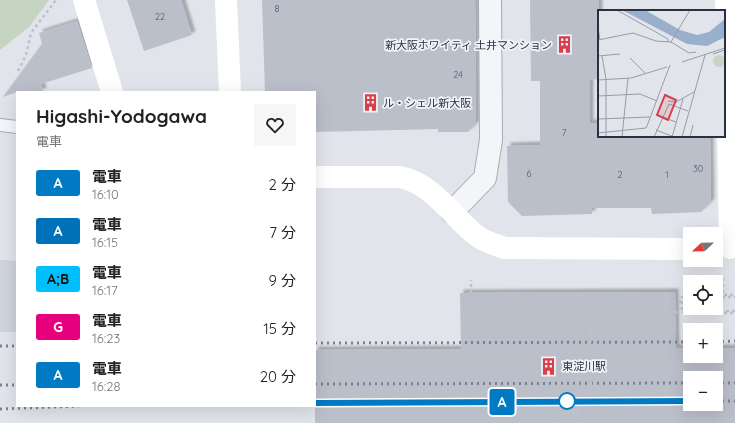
<!DOCTYPE html>
<html lang="ja">
<head>
<meta charset="utf-8">
<style>
	:root { --surface:#fff; --page:#f6f6f6; --text:#222; --muted:#767676 }
	body { margin:0; font-family:Quicksand,"Noto Sans JP",sans-serif; background:var(--page); color:var(--text); height:100vh; display:flex; flex-direction:column; font-size:15px; white-space:nowrap }
	* { box-sizing:border-box; margin:0 }
	p { font-size:13px; color:var(--muted) }
	.icon { flex:none; width:22px; height:22px; fill:none; stroke:currentColor; stroke-width:2; stroke-linecap:round; stroke-linejoin:round }
	.map { position:relative; flex:1; overflow:hidden }
	.details { position:absolute; left:16px; top:91px; width:300px; height:316px; display:flex; flex-direction:column; background:var(--surface); border-radius:0px; box-shadow:0 4px 16px #0002 }
	.details>* { flex:none }
	.badge { padding:0 8px; border-radius:3px; font-size:14px; line-height:26px }
	.needle { width:26px; rotate:248deg }
	.tools { position:absolute; left:683px; top:227px; display:grid; gap:8px }
	.tools a { display:grid; place-items:center; width:40px; height:40px; border-radius:0px; background:var(--surface); box-shadow:0 4px 16px #0002; font-size:20px }
	.map>.badge { position:absolute; translate:-50% -50%; box-shadow:0 0 0 2px #fff }
	.round { display:grid; place-items:center; flex:none; width:42px; height:42px; border-radius:0px; background:var(--page) }
	.headline { display:flex; align-items:center; justify-content:space-between; height:68px; padding:0 20px }
	h1 { font-size:19px; font-weight:800; line-height:30px }
	ul { padding:0; list-style:none }
	li { display:flex; align-items:center; gap:12px; height:48px; padding:0 20px }
	li div { flex:1 }
	li b { display:block; font-size:15px }
	li em { font-style:normal }
	li .badge { min-width:44px; font-weight:700; text-align:center }
	.map>svg:first-child { display:block }
	.built { fill:#cfd3dc }
	.green { fill:#c5d5c1 }
	.building { fill:#bbbfca; fill-rule:evenodd; filter:url(#shadow) }
	.lines { fill:none; stroke-linecap:round; stroke-linejoin:round }
	.lane-casing { stroke:#a6aab5; stroke-width:14 }
	.street-casing { stroke:#a6aab5; stroke-width:24 }
	.path { stroke:#bfc2c9; stroke-width:2.5; stroke-dasharray:3 3; stroke-linecap:butt }
	.lane { stroke:#f4f5f8; stroke-width:12 }
	.street { stroke:#f4f5f8; stroke-width:22 }
	.secondary { stroke:#fff; stroke-width:22 }
	.rail { stroke:#798295; stroke-width:3; stroke-dasharray:2 4; stroke-linecap:butt }
	.path-bridge { stroke:#bfc2c9; stroke-width:2.5; stroke-dasharray:3 3; stroke-linecap:butt }
	.line-casing { stroke:#fff; stroke-width:9 }
	.line { stroke:#007ac2; stroke-width:6 }
	.stop-dot { fill:#fff; stroke:#007ac2; stroke-width:2 }
	.labels { text-anchor:middle; stroke-width:3.5; stroke-linejoin:round; paint-order:stroke }
	.number-label { font-size:9px; fill:#4d5465 }
	.poi-label { font-size:11px; fill:#283043; stroke:#f0f3f7; text-anchor:start }
	.inset-road { fill:none; stroke:#979ca7; stroke-width:1 }
	.view { fill:#d5404c; fill-opacity:0.15; stroke:#d5404c; stroke-width:2 }
	.inset-edge { fill:none; stroke:#283043; stroke-width:2 }
</style>
</head>
<body>
<div class="map">
<svg width="735" height="423" viewBox="0 0 735 423">
	<defs>
		<filter id="shadow"><feDropShadow dx="3.5" dy="-3.5" stdDeviation="1" flood-color="#0004"/></filter>
	</defs>
	<rect width="100%" height="100%" fill="#e1e4ea"/>
	<path class="built" d="M 0,260 L 17,261 L 17,332 L 0,332 Z"/>
	<path class="green" d="M 0,0 L 49,0 L 29,27 L 0,50 Z"/>
	<path class="building" d="M 127,0 L 181,0 L 192,35 L 144,51 Z
		M 262,0 L 475,0 L 476,124 L 468,132 L 438,132 L 438,129 L 315,132 L 315,92 L 265,92 Z
		M 530,0 L 599,0 L 599,79 L 590,80 L 590,123 L 599,123 L 599,136 L 710,136 L 711,202 L 701,212 L 652,214 L 651,208 L 592,208 L 592,214 L 522,216 L 508,202 L 507,146 L 540,145 L 540,81 L 531,81 Z
		M 77,21 L 92,68 L 41,84 L 43,92 L 17,92 L 3,97 L 42,44 L 39,33 Z
		M 675,292 L 676,348 L 690,348 L 690,356 L 716,356 L 716,348 L 735,348 L 735,423 L 315,423 L 315,350 L 461,349 L 460,293 ZM 690,378 L 716,378 L 716,404 L 690,404 Z"/>
	<g class="lines">
		<defs>
			<path id="lane" d="M 0,125 L 17,127"/>
			<path id="street" d="M 452,212 L 485,178 L 491,140 L 490,0"/>
		</defs>
		<use href="#lane" class="lane-casing"/>
		<use href="#street" class="street-casing"/>
		<path class="path" d="M 18,71 L 26,55 L 31,33 L 56,0
			M 723,278 L 723,295 L 735,295
			M 471,293 L 471,280
			M 716,297 L 735,297
			M 666,302 L 689,301 L 689,278
			M 526,363 L 532,363 L 533,372 L 578,372 L 578,363 L 584,363
			M 621,393 L 628,393
			M 527,422 L 533,422 L 533,414 L 578,413 L 578,422 L 584,422"/>
		<use href="#lane" class="lane"/>
		<use href="#street" class="street"/>
		<path class="secondary" d="M 84,0 L 112,92
			M 226,0 L 230,92
			M 726,0 L 730,248
			M 315,177 L 400,177 C 434,184 451,216 477,236 C 485,242 496,245 505,248 L 690,249"/>
		<path class="rail" d="M 716,342 L 735,341
			M 315,343 L 690,342
			M 0,346 L 17,346
			M 716,383 L 735,383
			M 315,384 L 690,383
			M 0,385 L 17,385
			M 716,401 L 735,401
			M 315,403 L 690,401
			M 0,409 L 79,406"/>
		<path class="path-bridge" d="M 690,297 L 682,297 L 682,311 L 735,311
			M 652,312 L 735,313
			M 590,328 L 591,393
			M 555,361 L 578,372 L 578,393 L 621,393
			M 557,423 L 578,413 L 578,393"/>
	</g>
	<g class="lines">
		<defs>
			<path id="line" d="M 315,403 L 690,401"/>
		</defs>
		<use href="#line" class="line-casing"/>
		<use href="#line" class="line"/>
	</g>
	<defs>
		<symbol id="building-bare" viewBox="-9 -9 18 18"><path d="M-4-6H4V6H1V3H-1V6H-4ZM-2.5-4.3h1.7v1.8h-1.7ZM.8-4.3h1.7v1.8H.8ZM-2.5-1h1.7V.8h-1.7ZM.8-1h1.7V.8H.8Z" fill="#d5404c" stroke="#f0f3f7" stroke-width="2.5" paint-order="stroke"/></symbol>
	</defs>
	<g fill-rule="evenodd">
		<use href="#building-bare" x="552" y="32" width="25" height="25"/>
		<use href="#building-bare" x="358" y="90" width="25" height="25"/>
		<use href="#building-bare" x="536" y="354" width="25" height="25"/>
	</g>
	<circle class="stop-dot" cx="567" cy="401" r="8"/>
	<g class="labels">
		<g class="number-label">
			<text x="277" y="12">8</text>
			<text x="160" y="20">22</text>
			<text x="458" y="78">24</text>
			<text x="564" y="136">7</text>
			<text x="698" y="172">30</text>
			<text x="529" y="177">6</text>
			<text x="620" y="178">2</text>
			<text x="667" y="178">1</text>
		</g>
		<g class="poi-label">
			<text x="552" y="49" text-anchor="end">新大阪ホワイティ 土井マンション</text>
			<text x="383" y="107">ル・シェル新大阪</text>
			<text x="562" y="370">東淀川駅</text>
		</g>
	</g>
	<g transform="translate(598 10)">
		<rect width="127" height="127" fill="#e1e4ea"/>
		<path d="M115 51a6 6 0 1 1 12 0a6 6 0 1 1-12 0Z" fill="#c5d5c1"/>
		<path d="M 24,0 L 47,0 L 82,20 L 99,25 L 111,22 L 127,9 L 127,27 L 109,36 L 89,34 Z" fill="#9aafcc"/>
		<path class="inset-road" d="M 19,0 L 70,29 L 70,32M 92,0 L 73,32 L 91,43 L 98,42M 0,17 L 2,30M 0,30 L 35,23 L 58,31 L 73,32M 115,44 L 127,40M 0,46 L 22,44M 4,46 L 8,69 L 8,127M 32,48 L 47,63M 84,52 L 127,38M 0,70 L 33,68 L 69,57M 0,86 L 42,84 L 59,91M 70,91 L 78,92 L 96,82M 64,107 L 78,112M 0,109 L 52,107M 49,116 L 72,55M 58,120 L 76,127M 0,123 L 48,118 L 49,116M 24,127 L 30,68M 56,127 L 71,94 L 90,101M 74,127 L 85,89M 84,127 L 107,45M 92,127 L 95,115"/>
		<path class="view" d="M 67,85 L 78,90 L 70,110 L 59,105 Z"/>
		<rect width="127" height="127" class="inset-edge"/>
	</g>
</svg>
<div class="tools">
<a><svg class="needle" viewBox="-14 -14 28 28"><path d="M0-13l5 13h-10z" fill="#e53935"/><path d="M0 13l5-13h-10z" fill="#767676"/></svg></a>
<a><svg class="icon" aria-label="locate" viewBox="0 0 24 24"><circle cx="12" cy="12" r="6"/><path d="M12 2v4M12 18v4M2 12h4M18 12h4"/></svg></a>
<a>+</a>
<a>−</a>
</div>
<b class="badge" style="left:502px;top:402px;background:#007ac2;color:#fff">A</b>
<section class="details">
<div class="headline"><div><h1>Higashi-Yodogawa</h1><p>電車</p></div><a class="round"><svg class="icon" aria-label="heart" viewBox="0 0 24 24"><path d="M12 20l-8-8c-3-5 5-10 8-4 3-6 11-1 8 4z"/></svg></a></div>
<ul>
<li><span class="badge" style="background:#007ac2;color:#fff">A</span><div><b>電車</b><p>16:10</p></div><em>2 分</em></li>
<li><span class="badge" style="background:#0072ba;color:#fff">A</span><div><b>電車</b><p>16:15</p></div><em>7 分</em></li>
<li><span class="badge" style="background:#00bfff;color:#111">A;B</span><div><b>電車</b><p>16:17</p></div><em>9 分</em></li>
<li><span class="badge" style="background:#e6007e;color:#fff">G</span><div><b>電車</b><p>16:23</p></div><em>15 分</em></li>
<li><span class="badge" style="background:#007ac2;color:#fff">A</span><div><b>電車</b><p>16:28</p></div><em>20 分</em></li>
</ul>
</section>
</div>
</body>
</html>
